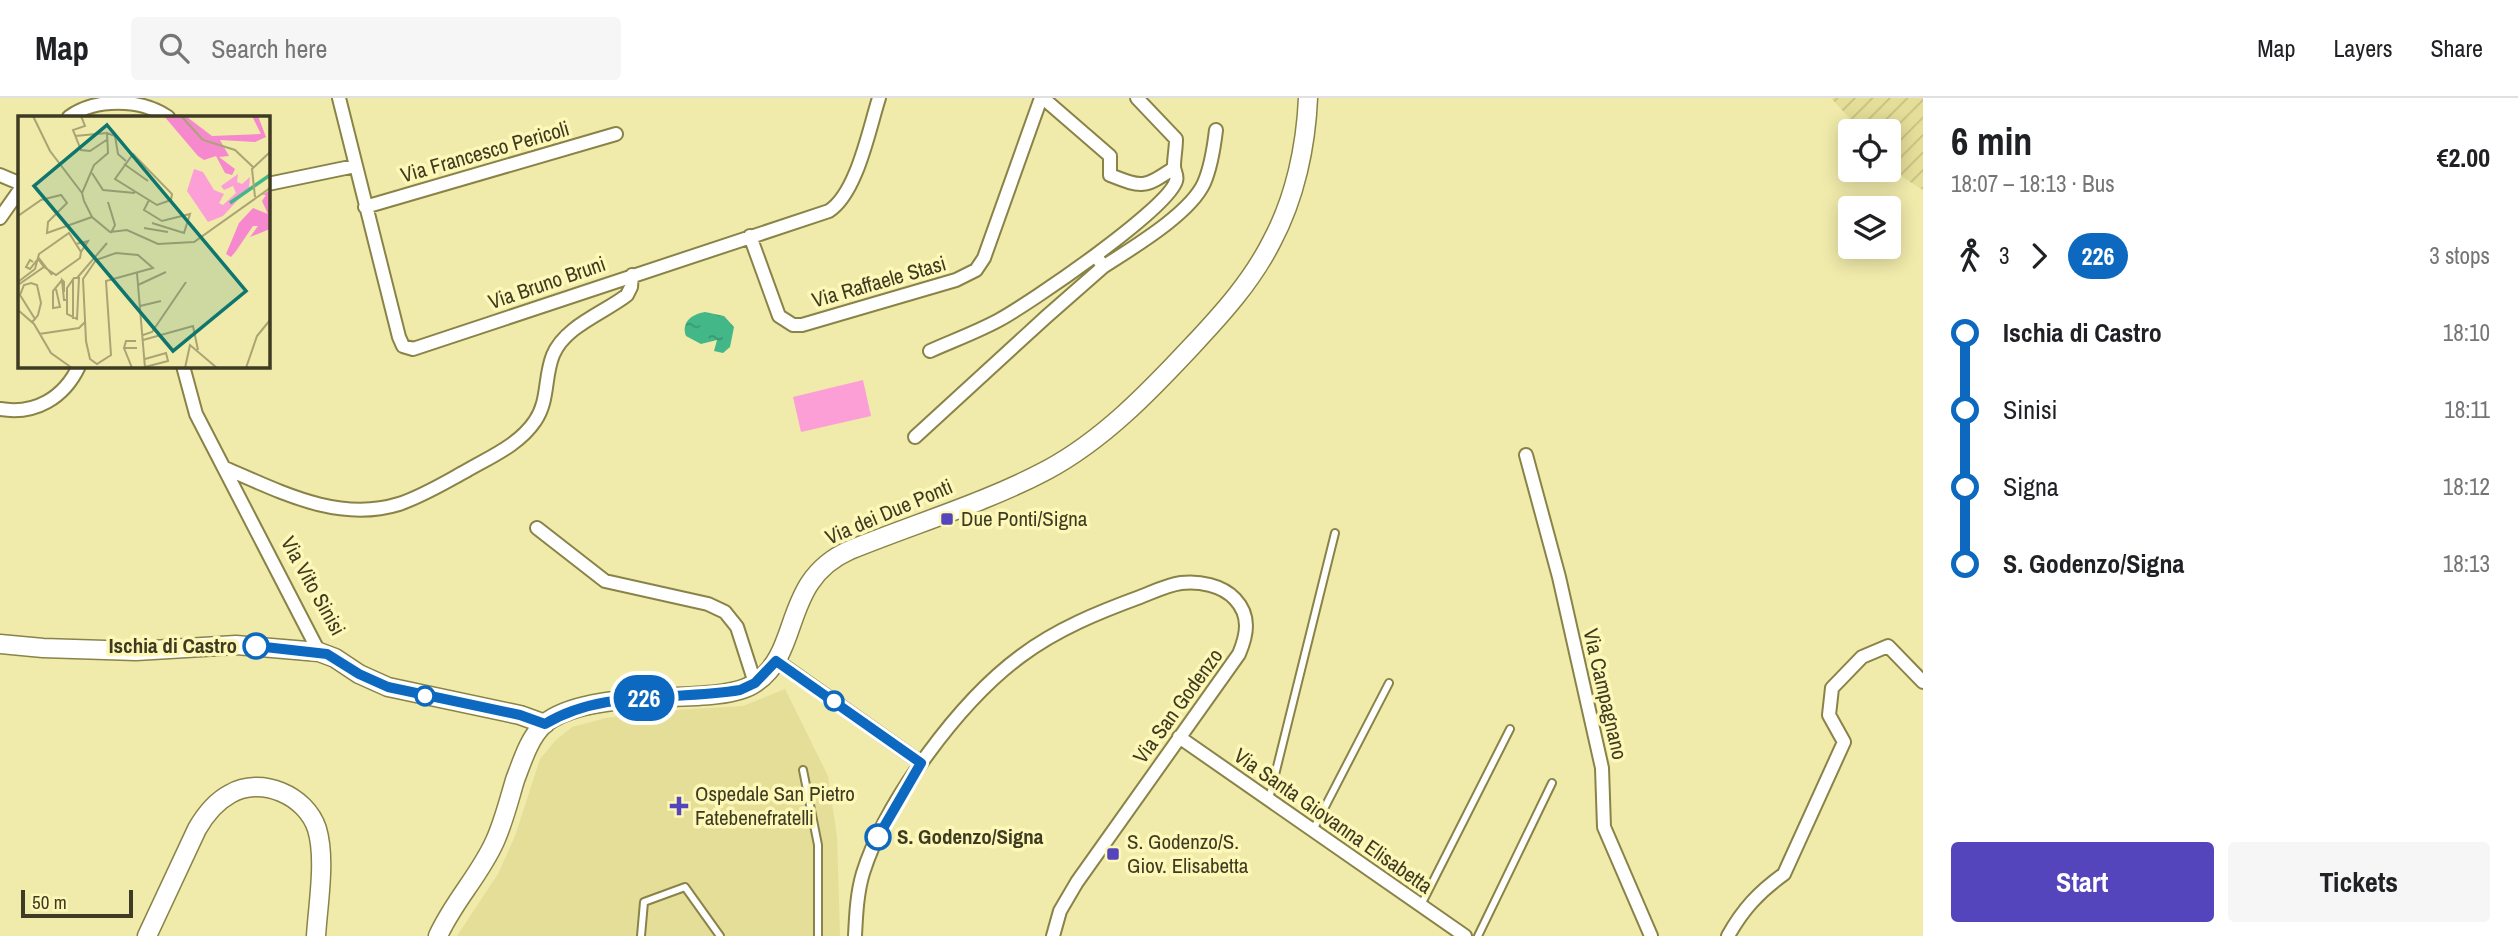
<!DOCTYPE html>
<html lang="en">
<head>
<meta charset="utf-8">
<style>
	:root { --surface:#fff; --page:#f6f6f6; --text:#202124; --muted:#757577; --line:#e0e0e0; --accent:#5545bd }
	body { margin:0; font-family:"Archivo Narrow",sans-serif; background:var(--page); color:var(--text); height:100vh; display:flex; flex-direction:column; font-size:26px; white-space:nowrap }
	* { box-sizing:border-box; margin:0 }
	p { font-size:23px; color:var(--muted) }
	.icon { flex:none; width:38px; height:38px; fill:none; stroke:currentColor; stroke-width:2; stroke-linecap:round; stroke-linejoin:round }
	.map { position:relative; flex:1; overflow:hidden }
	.drawer { display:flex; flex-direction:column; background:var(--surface); width:595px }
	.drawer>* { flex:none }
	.badge { padding:0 14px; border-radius:23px; font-size:24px; line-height:46px }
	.tools { position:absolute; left:1838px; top:21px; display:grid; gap:14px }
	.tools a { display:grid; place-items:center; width:63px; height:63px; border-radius:7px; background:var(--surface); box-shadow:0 4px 18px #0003; font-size:35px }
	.scale { position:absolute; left:21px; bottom:18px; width:112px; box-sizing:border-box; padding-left:7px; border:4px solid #3e3b22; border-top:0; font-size:19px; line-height:24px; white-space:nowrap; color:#3e3b22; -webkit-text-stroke:5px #fdf7b8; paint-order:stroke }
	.map>.badge { position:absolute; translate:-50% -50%; box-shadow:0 0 0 4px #fff }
	.legs { display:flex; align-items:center; gap:10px; height:77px; padding:0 28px; font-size:23px }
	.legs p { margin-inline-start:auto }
	.overview { display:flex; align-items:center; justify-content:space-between; height:119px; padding:0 28px }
	h1 { font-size:38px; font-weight:700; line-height:52px }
	.action { display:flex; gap:14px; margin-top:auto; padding:14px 28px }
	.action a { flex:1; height:80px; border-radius:7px; background:var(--accent); color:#fff; font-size:28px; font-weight:700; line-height:80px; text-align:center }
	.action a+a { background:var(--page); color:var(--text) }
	ul { padding:0 28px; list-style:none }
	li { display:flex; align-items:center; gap:24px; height:77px; font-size:26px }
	li i { display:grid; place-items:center; width:10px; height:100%; margin:0 9px; background:currentColor }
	li i::after { content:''; width:18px; height:18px; margin:-9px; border:5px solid; border-radius:50%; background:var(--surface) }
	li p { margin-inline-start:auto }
	li:first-child i { background:linear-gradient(#0000 50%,currentColor 0) }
	li:last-child i { background:linear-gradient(currentColor 50%,#0000 0) }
	header { display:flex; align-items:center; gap:42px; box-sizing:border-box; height:98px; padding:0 35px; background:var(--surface); border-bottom:2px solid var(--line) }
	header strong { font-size:33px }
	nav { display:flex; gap:38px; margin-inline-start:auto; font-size:24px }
	.search { width:490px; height:63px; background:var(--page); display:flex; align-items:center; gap:18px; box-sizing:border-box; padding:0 24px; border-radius:7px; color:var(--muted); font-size:26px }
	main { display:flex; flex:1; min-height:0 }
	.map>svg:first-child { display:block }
	.built { fill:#e5de98 }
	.industrial { fill:url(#industrial-furrows) }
	.pitch { fill:#fc9fd7 }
	.water { fill:url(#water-ripples) }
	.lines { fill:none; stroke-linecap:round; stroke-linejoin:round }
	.lane-casing { stroke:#898348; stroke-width:10 }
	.street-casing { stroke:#898348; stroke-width:16 }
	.secondary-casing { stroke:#898348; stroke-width:21 }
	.lane { stroke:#fff; stroke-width:6 }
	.street { stroke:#fff; stroke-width:12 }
	.secondary { stroke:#fff; stroke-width:18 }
	.line-1-casing { stroke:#fff; stroke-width:16 }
	.line-1 { stroke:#0c69bf; stroke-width:10 }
	.poi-dot { fill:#5545bd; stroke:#fdf7b8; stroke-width:2.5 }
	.stop-1-dot { fill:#fff; stroke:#0c69bf; stroke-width:3.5 }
	.labels { text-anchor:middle; stroke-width:7; stroke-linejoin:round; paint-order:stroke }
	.street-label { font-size:21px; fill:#3e3b22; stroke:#fdf7b8 }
	.poi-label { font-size:21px; fill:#3e3b22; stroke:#fdf7b8; text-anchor:start }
	.stop-label { font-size:21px; font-weight:bold; fill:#3e3b22; stroke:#fdf7b8; text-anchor:end }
	.inset-river { fill:none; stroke:#43b788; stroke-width:3.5 }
	.inset-road { fill:none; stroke:#a9a474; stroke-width:2 }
	.view { fill:#0f766e; fill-opacity:0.15; stroke:#0f766e; stroke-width:3.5 }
	.inset-edge { fill:none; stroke:#3e3b22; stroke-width:3.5 }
</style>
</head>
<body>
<header>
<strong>Map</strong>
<div class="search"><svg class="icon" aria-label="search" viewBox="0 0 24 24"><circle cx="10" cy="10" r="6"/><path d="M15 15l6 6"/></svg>Search here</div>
<nav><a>Map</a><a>Layers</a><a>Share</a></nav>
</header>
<main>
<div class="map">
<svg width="1923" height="838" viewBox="0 0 1923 838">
	<defs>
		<pattern id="industrial-furrows" width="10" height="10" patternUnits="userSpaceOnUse" patternTransform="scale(1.75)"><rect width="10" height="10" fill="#e5de98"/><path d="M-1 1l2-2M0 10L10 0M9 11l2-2" fill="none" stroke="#c6bf83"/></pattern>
		<pattern id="water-ripples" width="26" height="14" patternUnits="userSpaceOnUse" patternTransform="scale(1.75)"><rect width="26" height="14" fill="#43b788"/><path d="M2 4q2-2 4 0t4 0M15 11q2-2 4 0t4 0" fill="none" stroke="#39966f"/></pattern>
	</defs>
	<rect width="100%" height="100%" fill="#f0eaab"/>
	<path class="built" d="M 785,591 L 828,678 L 837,739 L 840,838 L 457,838 L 498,776 L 515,738 L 540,661 L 556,642 L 572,629 L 606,620 L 660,613 L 743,608 Z"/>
	<path class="industrial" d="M 1831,0 L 1923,0 L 1923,92 L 1904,80 L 1888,63 L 1888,33 L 1861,33 Z"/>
	<path class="pitch" d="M 863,282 L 871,318 L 801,334 L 793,299 Z"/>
	<path class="water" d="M 705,214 L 724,218 L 734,229 L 730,249 L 723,255 L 714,253 L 717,242 L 701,246 L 686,238 C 681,224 692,216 705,214 Z"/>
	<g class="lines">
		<defs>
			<path id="lane" d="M 803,672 L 818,747 L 818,838
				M 1269,701 L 1335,435
				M 1313,732 L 1389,585
				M 1421,807 L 1510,631
				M 641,838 L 644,804 L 685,789 L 720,838
				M 1478,838 L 1552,685"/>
			<path id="street" d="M 339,0 L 399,239 L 403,248 L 413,251 L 829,113 C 857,95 869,31 879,0
				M 1043,0 L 1110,58 L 1110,77 C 1143,90 1144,90 1174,70
				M 69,19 C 95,0 140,0 168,19
				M 0,77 L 19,85
				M 268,86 L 355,68
				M 365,109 L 616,36
				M 0,120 L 19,93
				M 750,138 L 779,218 L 793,227 L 802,227 L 956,182 L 976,172 L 984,160 L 1041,0
				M 1103,169 C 1132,150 1190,116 1204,85 C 1211,69 1214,49 1216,32
				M 930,253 C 952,243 977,234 999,222 C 1030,205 1167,112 1176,83 C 1178,77 1174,74 1174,68 C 1174,59 1176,51 1176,41 L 1137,0
				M 183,268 L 196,316 L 319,554
				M 0,311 C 35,317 64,300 79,268
				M 915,339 L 1046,219 L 1103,169 L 1096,157
				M 1526,357 L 1559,479 L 1602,670 L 1604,729 L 1651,838
				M 225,370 C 279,393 338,425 399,406 C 423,398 444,385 466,373 C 490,359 519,347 535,323 C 549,303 544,279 553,257 C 565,228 604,215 627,197 L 631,189 L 632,177
				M 537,430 L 605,483 L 708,506 L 725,514 L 737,529 L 755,585
				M 777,563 L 921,665
				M 1179,639 L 1465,838
				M 855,838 C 856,817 857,795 863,775 C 886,702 960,603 1021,558 C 1057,531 1099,514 1140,499 C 1153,494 1167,487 1181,485 C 1199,483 1222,487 1235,501 C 1251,518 1247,537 1239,556 L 1077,784 L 1060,813 L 1053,838
				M 1728,838 C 1743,811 1759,794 1784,776 L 1844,644 L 1829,617 L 1832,590 L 1862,559 L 1888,548 L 1923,584"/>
			<path id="secondary" d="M 0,546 L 43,550 L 136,553 L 236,547 L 319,554 L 335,560 L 359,576 L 388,589 L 520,617 L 545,626
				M 147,838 L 197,731 C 205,717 215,704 230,696 C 261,678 306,697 317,731 C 326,761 318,806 316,838
				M 438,838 C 453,804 480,777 495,743 C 504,723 509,702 515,682 C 522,664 529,640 544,626 C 568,606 616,602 646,600 C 674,598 733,601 755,585 C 803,553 780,483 850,452 C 914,426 987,404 1047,372 C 1103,342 1149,294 1192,248 C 1222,216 1252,183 1272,143 C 1295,100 1306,48 1308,0"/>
		</defs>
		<use href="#lane" class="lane-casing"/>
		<use href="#street" class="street-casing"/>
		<use href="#secondary" class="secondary-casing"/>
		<use href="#lane" class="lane"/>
		<use href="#street" class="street"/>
		<use href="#secondary" class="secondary"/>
	</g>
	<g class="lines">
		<defs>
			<path id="line-1" d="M 256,548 L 327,556 L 359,576 L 388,589 L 520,617 L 545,626 C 602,591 676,603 740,592 L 755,585 L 776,563 L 921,665 L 878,739"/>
		</defs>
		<use href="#line-1" class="line-1-casing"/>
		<use href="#line-1" class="line-1"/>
	</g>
	<g class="poi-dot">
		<rect x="940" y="414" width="14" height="14" rx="3.5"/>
		<path d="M675.5 697.5h7v7h7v7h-7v7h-7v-7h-7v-7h7z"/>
		<rect x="1106" y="749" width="14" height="14" rx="3.5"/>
	</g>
	<g class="stop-1-dot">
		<circle cx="256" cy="548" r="12"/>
		<circle cx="425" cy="598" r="9"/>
		<circle cx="834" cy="603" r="9"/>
		<circle cx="878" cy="739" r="12"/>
	</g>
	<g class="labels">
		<g class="street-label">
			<text transform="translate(485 54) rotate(-16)" y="7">Via Francesco Pericoli</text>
			<text transform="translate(879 184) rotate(-16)" y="7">Via Raffaele Stasi</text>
			<text transform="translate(547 185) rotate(-19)" y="7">Via Bruno Bruni</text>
			<text transform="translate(889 414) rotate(-23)" y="7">Via dei Due Ponti</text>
			<text transform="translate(313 488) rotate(61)" y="7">Via Vito Sinisi</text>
			<text transform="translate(1605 596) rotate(77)" y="7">Via Campagnano</text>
			<text transform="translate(1178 608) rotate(-54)" y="7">Via San Godenzo</text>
			<text transform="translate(1333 723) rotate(35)" y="7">Via Santa Giovanna Elisabetta</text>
		</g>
		<g class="poi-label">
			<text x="961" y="428">Due Ponti/Signa</text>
			<text x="695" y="703">Ospedale San Pietro<tspan x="695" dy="24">Fatebenefratelli</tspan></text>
			<text x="1127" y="751">S. Godenzo/S.<tspan x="1127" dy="24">Giov. Elisabetta</tspan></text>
		</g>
		<g class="stop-label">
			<text x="237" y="555">Ischia di Castro</text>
			<text x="897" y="746" text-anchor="start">S. Godenzo/Signa</text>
		</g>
	</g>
	<g transform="translate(18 18)">
		<rect width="252" height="252" fill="#f0eaab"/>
		<path d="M 176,53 L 185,56 L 196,74 L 206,78 L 201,87 L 205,89 L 218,77 L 215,70 L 206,74 L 203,70 L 220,58 L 219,66 L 224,68 L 232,61 L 231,72 L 205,100 L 190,106 L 169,75 Z" fill="#fc9fd7"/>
		<path d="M 146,0 L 169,1 L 194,20 L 243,18 L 234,0 L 240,0 L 248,21 L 237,26 L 202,24 L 211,40 L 201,41 L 217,53 L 214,59 L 207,57 L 198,40 L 186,44 L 180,40 ZM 252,74 L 252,113 L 232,121 L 240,110 L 235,110 L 218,135 L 213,141 L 208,138 L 221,107 L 235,92 L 250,98 L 244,85 L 248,79 L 244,79 Z" fill="#f688cd"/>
		<path class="inset-river" d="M 212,87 L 252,59"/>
		<path class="inset-road" d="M 15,0 L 32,35 L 64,77M 63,0 L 67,10 L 55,14 L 63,34 L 72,35 L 90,23M 163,0 L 185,24 L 217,34 L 235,51M 57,20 L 89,17M 115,38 L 154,78 L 153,84 L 139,89 L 97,63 ZM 108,45 L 100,38 L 97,20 L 89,17 L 90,37 L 76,49 L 64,77 L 66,85 L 74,101 L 92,116 L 109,114 L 140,128 L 176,126 L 252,72M 106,48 L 130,65M 74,57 L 85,74 L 117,77M 237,81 L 234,53 L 252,36M 131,84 L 126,94 L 144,105 L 172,98 L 166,117 L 134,107M 90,86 L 97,109 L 93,117M 0,100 L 23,84 L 43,79 L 49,87 L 30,106 L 29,117 L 74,101M 126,112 L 150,116M 58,128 L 70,125 L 63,136M 98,137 L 120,139 L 135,152 L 88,165 L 93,239 L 79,248 L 72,243 L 68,225 L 65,163 L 78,144 ZM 20,141 L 34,159M 15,146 L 12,144 L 8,151 L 12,153 L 20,143 L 26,151M 119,157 L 127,252M 56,162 L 61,162 L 59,203 L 49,198 L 49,172 ZM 59,162 L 89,127M 0,166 L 17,153 L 21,138 L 51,117 L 63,136 L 62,142 L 38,159 L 26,151 L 0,169M 120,169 L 148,156M 38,173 L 42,191 L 35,192 L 35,175 L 44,164M 46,176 L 46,166 L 44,164 L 46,184 L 49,184M 122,190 L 143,185M 0,194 L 16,208 L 33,237 L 54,252M 55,203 L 55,164M 14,206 L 17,203 L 20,199 L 23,187 L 19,169 L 13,167 L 6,169 L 2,179 L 17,203M 21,218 L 61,212 L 67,206M 125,219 L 134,216 L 168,166M 125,224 L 175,210 L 180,234M 118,225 L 108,225 L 106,232 L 119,232M 106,232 L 114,252M 127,243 L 148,237 L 150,245 L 127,251M 167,252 L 172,229 L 199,252M 228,252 L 239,220 L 252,204"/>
		<path class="view" d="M 89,9 L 228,175 L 155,235 L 16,70 Z"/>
		<rect width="252" height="252" class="inset-edge"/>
	</g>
</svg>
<div class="tools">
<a><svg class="icon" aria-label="locate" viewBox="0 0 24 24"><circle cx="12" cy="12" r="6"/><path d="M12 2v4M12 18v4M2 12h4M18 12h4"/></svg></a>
<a><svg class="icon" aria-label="layers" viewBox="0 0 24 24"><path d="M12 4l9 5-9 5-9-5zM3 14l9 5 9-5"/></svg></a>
</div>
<div class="scale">50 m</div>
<b class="badge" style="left:644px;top:600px;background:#0c69bf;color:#fff">226</b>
</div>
<section class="drawer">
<div class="overview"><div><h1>6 min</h1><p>18:07 – 18:13 · Bus</p></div><b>€2.00</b></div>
<div class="legs"><svg class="icon" aria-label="walk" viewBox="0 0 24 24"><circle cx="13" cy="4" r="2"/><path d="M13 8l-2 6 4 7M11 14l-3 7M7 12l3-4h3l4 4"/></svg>3<svg class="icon" aria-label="forward" viewBox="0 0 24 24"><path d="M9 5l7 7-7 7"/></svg><b class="badge" style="background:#0c69bf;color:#fff">226</b><p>3 stops</p></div>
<ul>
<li><i style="color:#0c69bf"></i><b>Ischia di Castro</b><p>18:10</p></li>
<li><i style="color:#0c69bf"></i><span>Sinisi</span><p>18:11</p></li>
<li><i style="color:#0c69bf"></i><span>Signa</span><p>18:12</p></li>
<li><i style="color:#0c69bf"></i><b>S. Godenzo/Signa</b><p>18:13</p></li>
</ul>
<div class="action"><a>Start</a><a>Tickets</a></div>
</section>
</main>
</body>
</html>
